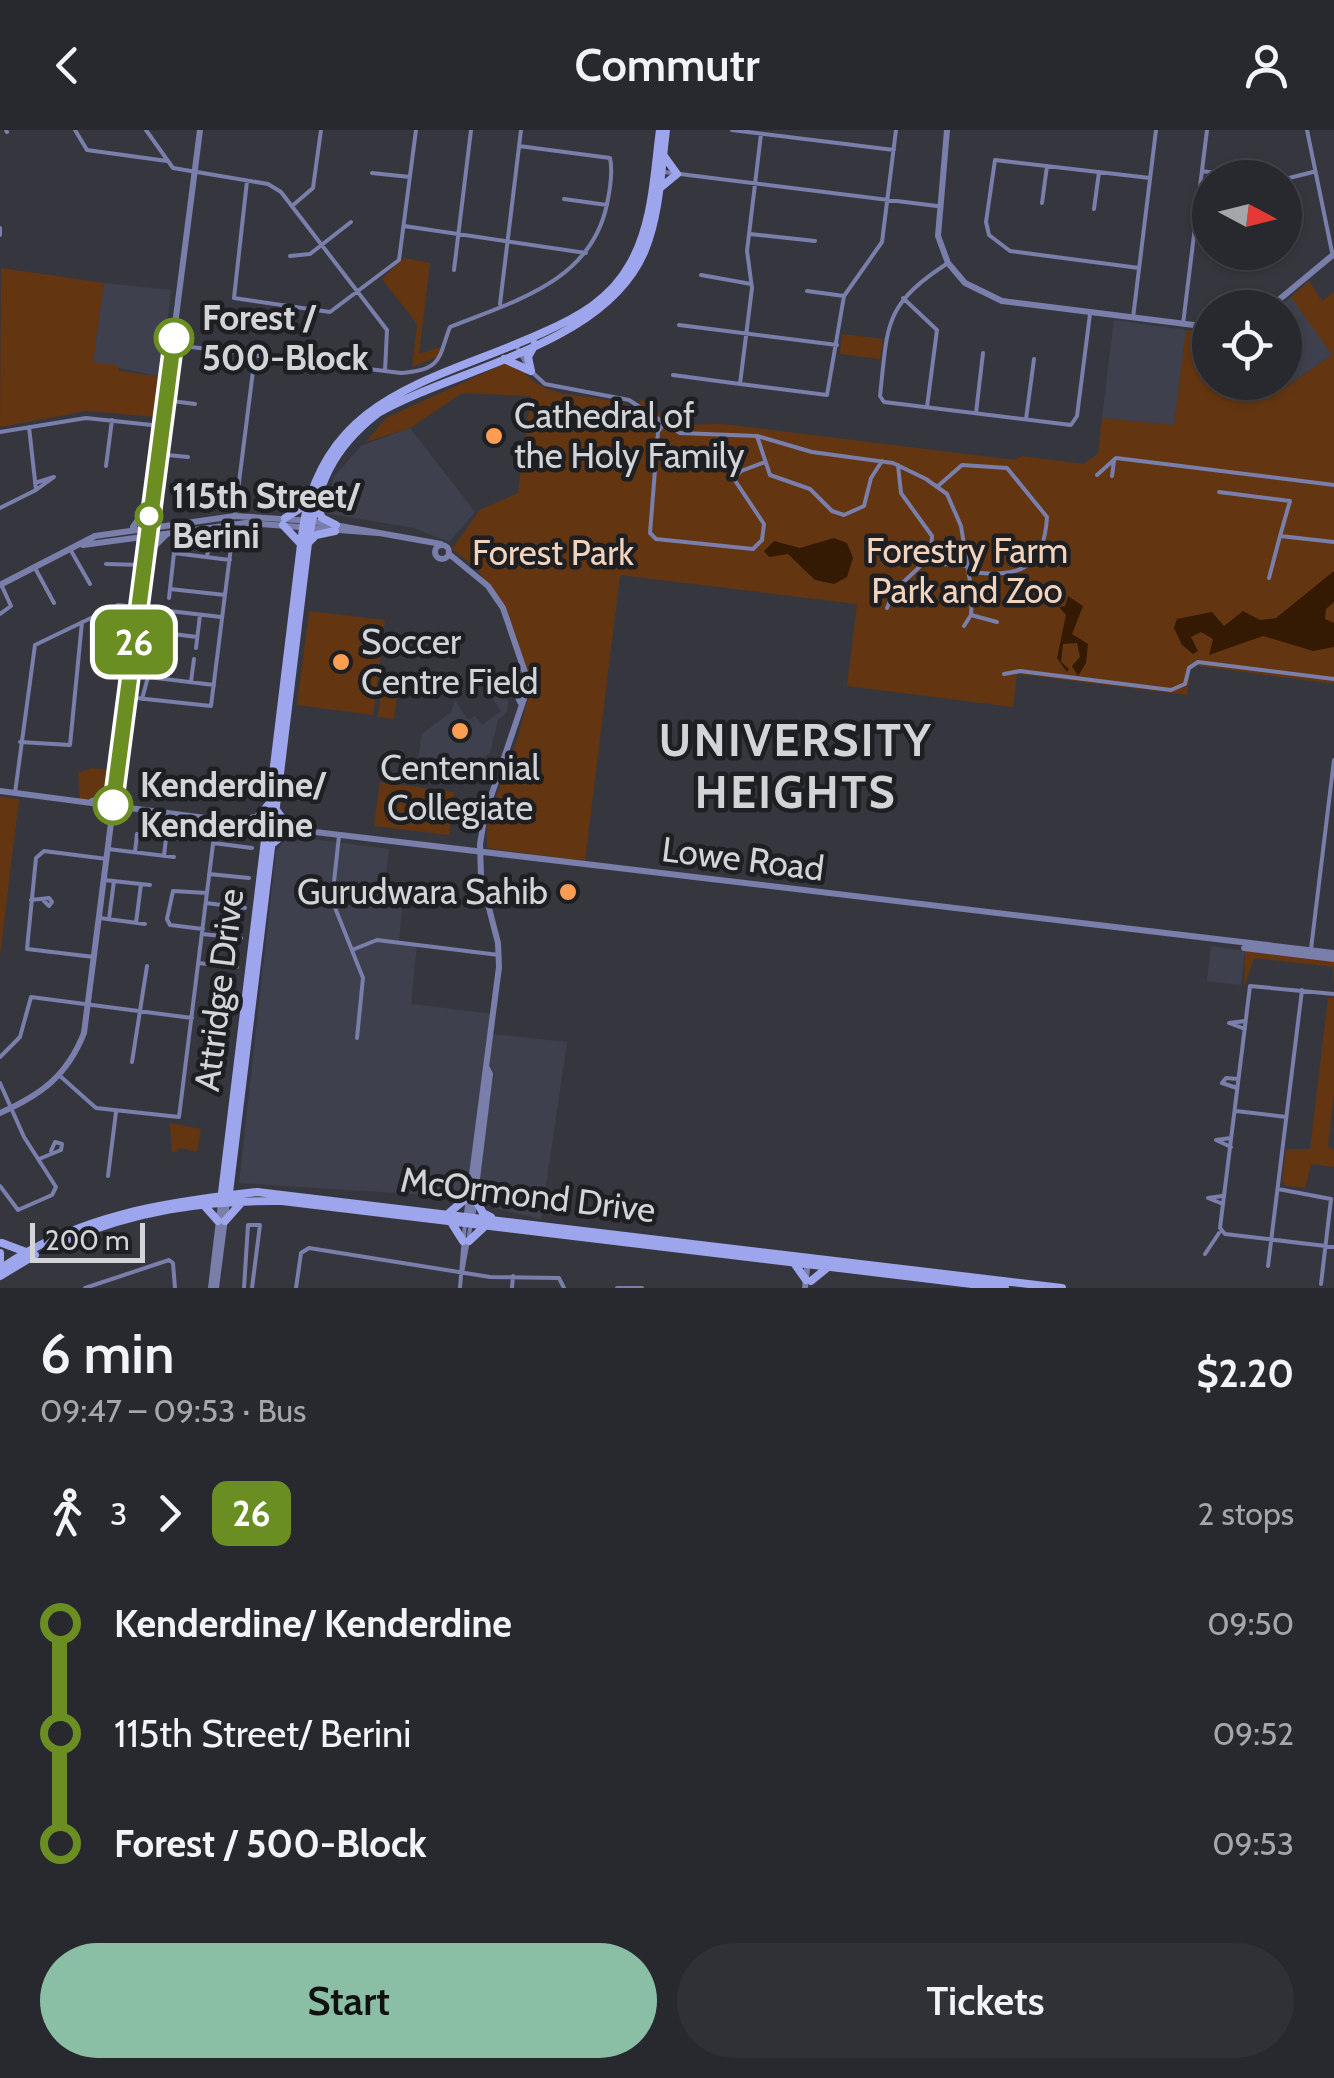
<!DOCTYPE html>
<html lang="en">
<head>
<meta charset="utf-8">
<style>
	:root { --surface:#28292e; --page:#303136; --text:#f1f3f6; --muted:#a5a6aa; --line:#44454a; --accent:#8abfa5 }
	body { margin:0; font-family:Cabin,sans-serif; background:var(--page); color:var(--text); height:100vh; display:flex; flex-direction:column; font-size:38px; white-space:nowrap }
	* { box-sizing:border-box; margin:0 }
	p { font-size:32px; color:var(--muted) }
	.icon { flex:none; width:55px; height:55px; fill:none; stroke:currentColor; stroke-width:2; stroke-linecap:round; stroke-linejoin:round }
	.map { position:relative; height:1158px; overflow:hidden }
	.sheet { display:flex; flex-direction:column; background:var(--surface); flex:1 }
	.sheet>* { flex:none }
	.badge { padding:0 20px; border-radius:15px; font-size:35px; line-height:65px }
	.needle { width:65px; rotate:97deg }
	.tools { position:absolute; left:1192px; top:30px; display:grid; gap:20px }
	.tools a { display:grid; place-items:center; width:110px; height:110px; border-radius:50%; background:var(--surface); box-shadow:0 2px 8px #0004,0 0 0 2px var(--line); font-size:50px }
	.scale { position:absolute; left:30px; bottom:25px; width:115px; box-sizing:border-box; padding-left:10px; border:5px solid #d3d4d8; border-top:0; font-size:28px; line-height:35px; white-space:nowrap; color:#d3d4d8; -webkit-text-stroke:8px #1e1f22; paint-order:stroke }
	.map>.badge { position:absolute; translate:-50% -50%; box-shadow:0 0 0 5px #fff }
	.legs { display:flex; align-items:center; gap:15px; height:110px; padding:0 40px; font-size:32px }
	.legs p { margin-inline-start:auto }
	.overview { display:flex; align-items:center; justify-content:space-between; height:170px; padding:0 40px }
	h1 { font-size:55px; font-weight:600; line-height:75px }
	.primary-button { display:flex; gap:20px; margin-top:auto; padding:20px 40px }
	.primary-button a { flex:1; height:115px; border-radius:60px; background:var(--accent); color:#111; font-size:40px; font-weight:600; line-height:115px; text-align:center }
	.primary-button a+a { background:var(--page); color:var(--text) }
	ul { padding:0 40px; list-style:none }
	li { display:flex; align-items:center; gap:35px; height:110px; font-size:38px }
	li i { display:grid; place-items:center; width:15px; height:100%; margin:0 12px; background:currentColor }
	li i::after { content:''; width:25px; height:25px; margin:-12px; border:8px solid; border-radius:50%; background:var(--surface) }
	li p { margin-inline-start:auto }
	li:first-child i { background:linear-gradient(#0000 50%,currentColor 0) }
	li:last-child i { background:linear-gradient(currentColor 50%,#0000 0) }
	header { display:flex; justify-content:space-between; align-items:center; height:130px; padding:0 40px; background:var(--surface); font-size:45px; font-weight:600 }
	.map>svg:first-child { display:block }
	.built { fill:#3e404d }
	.green { fill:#633611 }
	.water { fill:#341903 }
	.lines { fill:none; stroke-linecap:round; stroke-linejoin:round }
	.minor { stroke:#797eab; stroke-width:4 }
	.tertiary { stroke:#797eab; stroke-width:6 }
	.secondary { stroke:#9da5ec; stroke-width:8 }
	.line-1-casing { stroke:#fff; stroke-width:22 }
	.line-1 { stroke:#6b8e23; stroke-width:15 }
	.stop-1-dot { fill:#fff; stroke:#6b8e23; stroke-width:5 }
	.poi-dot { fill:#fc9d54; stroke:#1e1f22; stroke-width:4 }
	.labels { text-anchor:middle; stroke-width:9; stroke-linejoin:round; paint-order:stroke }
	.stop-label { font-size:35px; font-weight:bold; fill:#d3d4d8; stroke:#1e1f22; text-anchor:start }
	.poi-label { font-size:35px; fill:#d3d4d8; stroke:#1e1f22; text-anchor:start }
	.park-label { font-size:35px; fill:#f4d3bc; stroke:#1e1f22 }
	.street-label { font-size:35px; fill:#d3d4d8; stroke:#1e1f22 }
	.district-label { font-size:45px; font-weight:bold; letter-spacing:2.5px; fill:#d3d4d8; stroke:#1e1f22 }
</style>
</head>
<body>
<header><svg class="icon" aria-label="back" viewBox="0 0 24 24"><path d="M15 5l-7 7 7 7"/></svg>Commutr<svg class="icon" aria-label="person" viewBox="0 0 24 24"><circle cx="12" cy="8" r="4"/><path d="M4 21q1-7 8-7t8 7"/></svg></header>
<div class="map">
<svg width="1334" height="1158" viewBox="0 0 1334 1158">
	<rect width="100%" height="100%" fill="#36373e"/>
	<path class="built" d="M 104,153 L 171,160 L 161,247 L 93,232 Z
		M 1294,165 L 1332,225 L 1282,259 L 1278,253 L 1285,252 L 1285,178 L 1278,177 Z
		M 1114,190 L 1186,200 L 1174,296 L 1102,288 Z
		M 410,298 L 475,382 L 449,412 L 414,398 L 324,383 L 334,347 L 361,316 Z
		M 490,558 L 500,558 L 508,572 L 507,582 L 498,590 L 490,623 L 465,643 L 417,637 L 422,604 L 451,582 L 455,570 L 468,590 L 475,586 L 482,595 L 501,581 L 487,561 Z
		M 288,706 L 389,719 L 384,760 L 404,763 L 399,811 L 417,814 L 411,874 L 494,884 L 492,904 L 567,912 L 541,1089 L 444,1066 L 239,1053 L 276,722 Z
		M 1211,816 L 1245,821 L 1241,855 L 1207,851 Z"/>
	<path class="green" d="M 404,128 L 430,133 L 419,224 L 441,217 L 437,227 L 412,237 L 417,194 L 382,149 Z
		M 1,138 L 104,153 L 93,232 L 117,235 L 120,241 L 161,247 L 156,287 L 87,281 L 0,297 Z
		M 1309,151 L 1322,171 L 1334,162 L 1334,554 L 1191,535 L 1187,565 L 1017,544 L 1013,577 L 847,556 L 857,474 L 620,445 L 585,731 L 487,718 L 487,692 L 518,607 L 532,554 L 506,478 L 476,438 L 452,419 L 480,380 L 518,363 L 531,266 L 462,263 L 410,298 L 366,312 L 386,288 L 508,232 C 522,237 527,248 539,255 C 566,270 607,264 638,279 L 641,269 L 674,295 L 723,294 L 1015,330 L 1022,326 L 1083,334 L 1098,324 L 1102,288 L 1174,295 L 1186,200 L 1210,202 L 1210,252 L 1278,253 L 1283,259 L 1332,225 L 1291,167 Z
		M 842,204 L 883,209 L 880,229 L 840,224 Z
		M 309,481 L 385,490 L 373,585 L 297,575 Z
		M 381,561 L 397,563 L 394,589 L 378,587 Z
		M 92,638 L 118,641 L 103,668 L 80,671 L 78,643 Z
		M 380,652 L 454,662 L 449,705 L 374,696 Z
		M 0,667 L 19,669 L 0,826 Z
		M 1245,821 L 1334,832 L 1334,860 L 1333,837 L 1254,828 L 1244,858 Z
		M 1328,868 L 1334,868 L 1334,965 L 1328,1016 L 1334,1020 L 1334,1037 L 1311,1034 L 1305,1058 L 1286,1056 L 1282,1051 L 1286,1019 L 1310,1019 Z
		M 170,993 L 201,999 L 197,1022 L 181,1018 L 172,1023 Z"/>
	<path class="water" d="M 834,408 L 847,413 L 853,428 L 847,447 L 834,454 L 815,450 L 788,424 L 769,427 L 764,421 L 774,411 L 800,418 Z
		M 1334,441 L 1334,472 L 1326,479 L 1325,489 L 1334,493 L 1334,517 L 1313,521 L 1263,506 L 1209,525 L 1213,509 L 1201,502 L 1191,507 L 1198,521 L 1193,524 L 1182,515 L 1174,498 L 1177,489 L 1212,482 L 1224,496 L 1243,481 L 1260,490 L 1276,488 Z
		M 1068,466 L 1083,476 L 1072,504 L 1088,514 L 1086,533 L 1078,546 L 1072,536 L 1080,527 L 1077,513 L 1063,514 L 1061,532 L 1069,539 L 1067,542 L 1057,528 L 1066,485 L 1059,477 L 1065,476 Z"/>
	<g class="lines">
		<path class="minor" d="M 6,0 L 7,2
			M 75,0 L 87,20 L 167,31
			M 146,0 L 173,38 L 268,54 L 281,62 L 387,200 L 385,241
			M 732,0 L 894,20
			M 1307,0 L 1332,122
			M 761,4 L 747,121 L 752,158 L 740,254 L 827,265 L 844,166 L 882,112 L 896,0
			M 1202,41 L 1252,48
			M 664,42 L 937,76
			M 372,43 L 410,47
			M 1285,49 L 1313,42
			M 247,51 L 234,168 L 330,182 L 399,130 L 416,0
			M 564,69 L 607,75
			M 1042,73 L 1047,36
			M 292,76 L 313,58 L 321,0
			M 1094,79 L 1099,42
			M 404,96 L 586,123
			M 0,98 L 0,105
			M 750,104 L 815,111
			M 1243,122 L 1246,127 L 1258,122
			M 290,126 L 310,124 L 351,92
			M 948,133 C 883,175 888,194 880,266 L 884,272 L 1071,295 L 1077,286 L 1090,184
			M 1139,138 L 1010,121 L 989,105 L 986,92 L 995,30 L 1150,48
			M 454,140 L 471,0
			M 701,145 L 751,154
			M 807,161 L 844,166
			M 903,168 L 937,200 L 927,277
			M 500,174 L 521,0
			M 1133,188 L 1156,0
			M 1183,194 L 1207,0
			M 679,195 L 837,215
			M 175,215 L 401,243 C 443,240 438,228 450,197 C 514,171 591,152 607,74 C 610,60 613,42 610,28 L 519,16
			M 516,215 L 527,236
			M 533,243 L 545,254 L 629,270 L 680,303 L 757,306 L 812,322 L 893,333 L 926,349 L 947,364 L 961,396 L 972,464 L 971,485 L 964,496
			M 673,245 L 740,254
			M 164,270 L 195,274
			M 976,283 L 983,223
			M 1026,289 L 1034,229
			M 664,293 L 658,302 L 650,403 L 656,409 L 753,419 L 762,410 L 764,394 L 734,349 L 741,341 L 765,332
			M 0,302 L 86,288 L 161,296
			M 757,306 L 770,345 L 810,359 L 832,381 L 844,385 L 864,376 L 871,348 L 882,331
			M 157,324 L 188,327
			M 898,335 L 901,363 L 932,406 L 931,426 L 942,434 L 968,436
			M 106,336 L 112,290
			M 1097,345 L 1116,328 L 1334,355
			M 1112,346 L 1114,331
			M 35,353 L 54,347 L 36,360
			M 938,356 L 962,335 L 1007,338 L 1047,387 C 1044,442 1017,447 969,442
			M 1219,362 L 1290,371 L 1280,406 L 1334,412
			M 0,378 L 36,360 L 29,297
			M 235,384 L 255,225
			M 70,419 L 90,454
			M 207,427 L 210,406
			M 106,434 L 143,435
			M 35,438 L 54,473
			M 1269,448 L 1280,406
			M 170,459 L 225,465
			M 169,468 L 174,423 L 230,430
			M 887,478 L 894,461 L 931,426
			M 0,484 L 11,476 L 1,454
			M 971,485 L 997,492
			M 165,503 L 197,507
			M 163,514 L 167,481
			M 196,518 L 200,485
			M 1004,544 L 1020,541 L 1171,560 L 1185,554 L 1189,538 L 1198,532 L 1334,549
			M 159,548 L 162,525
			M 191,552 L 194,529
			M 127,567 L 211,576 L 234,393
			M 142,569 L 148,547 L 214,555
			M 20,612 L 70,615 L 82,492
			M 15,663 L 35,515 L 118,475 L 221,487
			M 339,706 L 332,770 L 363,848 L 357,908
			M 213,713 L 252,718
			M 108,719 L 174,727
			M 135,722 L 137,704 L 177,709
			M 164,726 L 166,708
			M 209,744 L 249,748
			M 104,750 L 150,755
			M 31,770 L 49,768 L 52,772 L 49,776 L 44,771
			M 206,773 L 245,778
			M 100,788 L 145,794
			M 109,789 L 114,751
			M 136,793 L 141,754
			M 203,799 L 170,795 L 167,789 L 173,761 L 207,763
			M 202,804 L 241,808
			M 1311,819 L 1334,630
			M 352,820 L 377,810 L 499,825
			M 94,827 L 27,819 L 36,728 L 44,721 L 107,729
			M 198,833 L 237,837
			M 1334,864 L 1250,856 L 1220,1098 L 1225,1104 L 1334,1117
			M 1245,899 L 1229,893 L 1245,891
			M 0,927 L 20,907 L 31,867 L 192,888
			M 132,932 L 147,836
			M 60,946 L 96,978 L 179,987 L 216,690
			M 0,953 L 24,1007 L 56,1057 L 52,1065 L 18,1080 L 0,1056
			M 1237,958 L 1222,953 L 1226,948 L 1238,949
			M 1236,981 L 1286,987
			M 1231,1017 L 1216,1010 L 1231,1008
			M 39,1029 L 61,1020 L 62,1014 L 55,1012 L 51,1021
			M 108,1046 L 116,982
			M 1278,1059 L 1331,1069 L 1321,1154
			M 1222,1066 L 1208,1068 L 1223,1074
			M 1205,1124 L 1219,1103
			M 1268,1136 L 1302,860
			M 462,1143 L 471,1094
			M 85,1158 L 169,1130 L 173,1133 L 175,1158
			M 244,1158 L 248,1095 L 260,1095 L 252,1158
			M 296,1158 L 301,1123 L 309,1118 L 490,1147 L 559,1148 L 564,1158
			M 460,1158 L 465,1093
			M 512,1158 L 513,1146
			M 617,1158 L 642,1158"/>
		<path class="tertiary" d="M 947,0 L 938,106 L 948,133 L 965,153 L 1002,171 L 1210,197
			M 1269,178 L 1334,124
			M 133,397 L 148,375
			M435 422a7 7 0 1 1 14 0a7 7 0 1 1-14 0Z
			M 83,415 L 246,393 L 378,403
			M 148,423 L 167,404
			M 449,424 L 488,456 L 503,478 L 529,554 L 485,684 L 480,714 L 481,747 L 498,813 L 499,837 L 466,1091
			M 0,455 L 95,406 L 235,386 L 312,391 L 441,414
			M 519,539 L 513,554 L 520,572
			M 0,661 L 236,692
			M 92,671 L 103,668 L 113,656
			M 248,694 L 1334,823
			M 1244,818 L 1334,829
			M 0,983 C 41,965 67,946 84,903 L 200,0
			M 472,1089 L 490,944 L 487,938
			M 211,1158 L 221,1073
			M 216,1158 L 227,1072
			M 805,1158 L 808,1129"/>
		<path class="secondary" d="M 660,58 L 677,44 L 664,26
			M 504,229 L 531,241
			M 531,241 L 528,227 L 535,214
			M 316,375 L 322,388 L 336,395
			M 285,388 L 307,374
			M 283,395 L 300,413
			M 308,413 L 316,405 L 335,401
			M 233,692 L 257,688 L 269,674
			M 237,693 L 252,698 L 265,710
			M 272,714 L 290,699 L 277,681
			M 474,1067 L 483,1083 L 491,1087
			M 221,1071 L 303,398 C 324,264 436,251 542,203 C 578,187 611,169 630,134 C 653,94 654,44 660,0
			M 228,1071 L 308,413 C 317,356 331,319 378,283 C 461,236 606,215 645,120 C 660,83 661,39 666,0
			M 202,1073 L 218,1091
			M 450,1082 L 469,1066
			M 225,1091 L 241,1073
			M 451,1092 L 463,1111
			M 469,1111 L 484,1097
			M 61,1112 C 133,1081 203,1070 282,1071 L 1005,1158
			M 2,1113 L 26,1122
			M 0,1123 L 0,1131
			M 794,1133 L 806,1150
			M 0,1139 C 77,1085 166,1072 257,1062 L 1062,1158
			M 0,1146 L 35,1125
			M 811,1151 L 827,1138"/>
	</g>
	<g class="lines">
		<defs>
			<path id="line-1" d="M 113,675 L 174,208"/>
		</defs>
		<use href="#line-1" class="line-1-casing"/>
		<use href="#line-1" class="line-1"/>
	</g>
	<g class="stop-1-dot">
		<circle cx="174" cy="208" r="18"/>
		<circle cx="149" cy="386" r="12"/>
		<circle cx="113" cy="675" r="18"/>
	</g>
	<g class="poi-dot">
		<circle cx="494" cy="306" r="10"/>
		<circle cx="341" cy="532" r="10"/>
		<circle cx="460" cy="601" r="10"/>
		<circle cx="568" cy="762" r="10"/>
	</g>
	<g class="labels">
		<g class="stop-label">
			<text x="202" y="200">Forest /<tspan x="202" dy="40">500-Block</tspan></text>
			<text x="172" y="378">115th Street/<tspan x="172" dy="40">Berini</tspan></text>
			<text x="140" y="667">Kenderdine/<tspan x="140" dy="40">Kenderdine</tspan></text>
		</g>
		<g class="poi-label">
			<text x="514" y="298">Cathedral of<tspan x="514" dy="40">the Holy Family</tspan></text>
			<text x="361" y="524">Soccer<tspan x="361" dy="40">Centre Field</tspan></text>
			<text x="460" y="650" text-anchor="middle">Centennial<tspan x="460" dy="40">Collegiate</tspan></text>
			<text x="548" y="774" text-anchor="end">Gurudwara Sahib</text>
		</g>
		<g class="park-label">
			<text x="967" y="433">Forestry Farm<tspan x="967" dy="40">Park and Zoo</tspan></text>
			<text x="553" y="435">Forest Park</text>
		</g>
		<g class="street-label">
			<text transform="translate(743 729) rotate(7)" y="12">Lowe Road</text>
			<text transform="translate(219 860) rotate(-83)" y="12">Attridge Drive</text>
			<text transform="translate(528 1065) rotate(7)" y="12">McOrmond Drive</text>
		</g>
		<g class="district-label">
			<text x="796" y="626">UNIVERSITY<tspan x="796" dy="52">HEIGHTS</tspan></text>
		</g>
	</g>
</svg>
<div class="tools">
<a><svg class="needle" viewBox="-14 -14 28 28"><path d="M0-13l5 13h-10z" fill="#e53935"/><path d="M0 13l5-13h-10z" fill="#a5a6aa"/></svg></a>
<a><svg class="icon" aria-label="locate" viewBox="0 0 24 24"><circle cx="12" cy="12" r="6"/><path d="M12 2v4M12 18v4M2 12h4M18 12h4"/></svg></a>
</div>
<div class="scale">200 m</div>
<b class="badge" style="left:134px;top:512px;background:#6b8e23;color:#fff">26</b>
</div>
<section class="sheet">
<div class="overview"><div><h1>6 min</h1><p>09:47 – 09:53 · Bus</p></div><b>$2.20</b></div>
<div class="legs"><svg class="icon" aria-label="walk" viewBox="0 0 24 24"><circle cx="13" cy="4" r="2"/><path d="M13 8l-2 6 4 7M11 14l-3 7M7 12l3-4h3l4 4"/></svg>3<svg class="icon" aria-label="forward" viewBox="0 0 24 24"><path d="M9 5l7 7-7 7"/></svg><b class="badge" style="background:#6b8e23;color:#fff">26</b><p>2 stops</p></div>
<ul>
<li><i style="color:#6b8e23"></i><b>Kenderdine/ Kenderdine</b><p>09:50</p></li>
<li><i style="color:#6b8e23"></i><span>115th Street/ Berini</span><p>09:52</p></li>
<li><i style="color:#6b8e23"></i><b>Forest / 500-Block</b><p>09:53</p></li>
</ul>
<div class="primary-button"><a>Start</a><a>Tickets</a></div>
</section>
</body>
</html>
